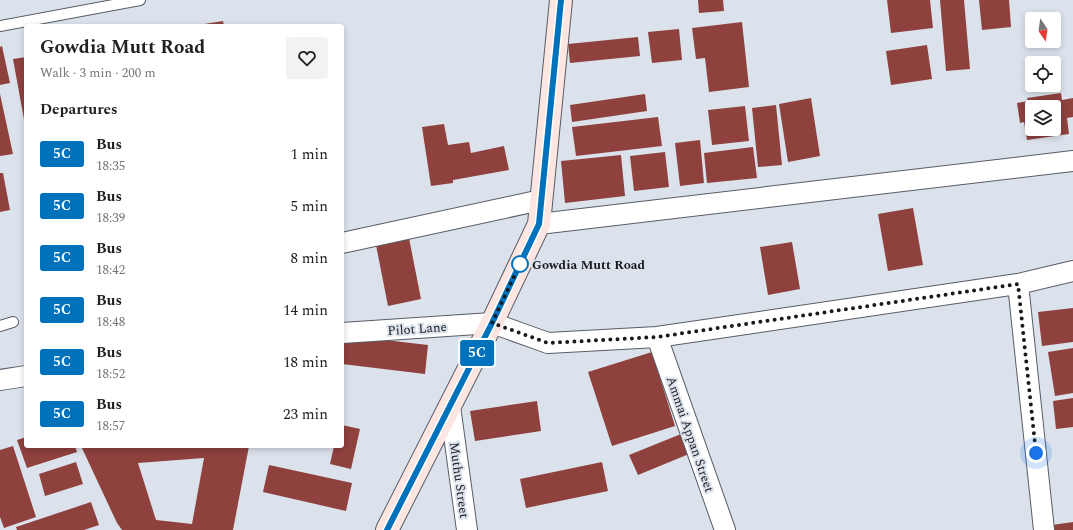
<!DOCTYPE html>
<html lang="en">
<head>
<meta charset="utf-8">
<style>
	:root { --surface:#fff; --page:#f2f2f2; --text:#222; --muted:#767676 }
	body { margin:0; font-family:Spectral,serif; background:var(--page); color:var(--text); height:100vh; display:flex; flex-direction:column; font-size:15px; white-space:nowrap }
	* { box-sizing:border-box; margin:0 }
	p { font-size:13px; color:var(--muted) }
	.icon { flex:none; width:22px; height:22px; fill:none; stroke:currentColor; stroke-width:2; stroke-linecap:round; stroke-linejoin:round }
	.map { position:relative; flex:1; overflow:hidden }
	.panel { position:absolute; left:24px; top:24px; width:320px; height:424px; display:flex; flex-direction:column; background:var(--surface); border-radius:4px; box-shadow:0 2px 6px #0003 }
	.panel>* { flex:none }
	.badge { padding:0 8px; border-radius:3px; font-size:14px; line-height:26px }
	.needle { width:26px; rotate:167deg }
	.tools { position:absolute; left:1025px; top:12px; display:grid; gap:8px }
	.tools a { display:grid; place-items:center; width:36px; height:36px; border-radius:4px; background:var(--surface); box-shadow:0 2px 6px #0003; font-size:20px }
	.you { position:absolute; width:20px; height:20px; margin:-10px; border:3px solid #fff; border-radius:50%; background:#1a73e8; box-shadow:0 0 0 6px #1a73e833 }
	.map>.badge { position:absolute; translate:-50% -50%; box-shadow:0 0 0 2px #fff }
	h2 { padding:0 16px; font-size:15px; line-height:36px }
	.round { display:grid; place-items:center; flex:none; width:42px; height:42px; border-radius:4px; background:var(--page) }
	.summary { display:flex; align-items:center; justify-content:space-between; height:68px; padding:0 16px }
	h1 { font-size:19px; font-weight:700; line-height:30px }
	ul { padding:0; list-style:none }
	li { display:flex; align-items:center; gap:12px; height:52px; padding:0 16px }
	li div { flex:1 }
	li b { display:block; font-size:15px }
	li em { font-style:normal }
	li .badge { min-width:44px; font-weight:700; text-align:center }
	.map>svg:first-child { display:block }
	.building { fill:#8f413e; fill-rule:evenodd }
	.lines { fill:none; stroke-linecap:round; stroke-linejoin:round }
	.service-casing { stroke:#585d65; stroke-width:12 }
	.minor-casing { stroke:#585d65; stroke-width:22 }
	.secondary-casing { stroke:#585d65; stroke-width:24 }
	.service { stroke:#fff; stroke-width:10 }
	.minor { stroke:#fff; stroke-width:20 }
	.secondary { stroke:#fde6e1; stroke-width:22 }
	.line-casing { stroke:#fff; stroke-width:9 }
	.line { stroke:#0072bc; stroke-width:6 }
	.walk { stroke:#181a1d; stroke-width:4; stroke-dasharray:0 7.2 }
	.stop-dot { fill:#fff; stroke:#0072bc; stroke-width:2 }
	.labels { text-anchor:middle; stroke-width:4; stroke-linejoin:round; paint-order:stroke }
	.stop-label { font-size:13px; font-weight:bold; fill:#181a1d; stroke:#dce2ec; text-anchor:start }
	.street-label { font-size:13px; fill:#181a1d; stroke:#dce2ec }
</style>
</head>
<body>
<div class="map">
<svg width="1073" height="530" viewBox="0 0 1073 530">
	<rect width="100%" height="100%" fill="#dce2ec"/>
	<path class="building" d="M 698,0 L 723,0 L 724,11 L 699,13 Z
		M 887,0 L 930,0 L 933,28 L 891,33 Z
		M 940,0 L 964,0 L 970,69 L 946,71 Z
		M 979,0 L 1009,0 L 1011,27 L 982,30 Z
		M 223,21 L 224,26 L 198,26 L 198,25 Z
		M 742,22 L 749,87 L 709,92 L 705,58 L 696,59 L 692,28 Z
		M 679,29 L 682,60 L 652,63 L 648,32 Z
		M 638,37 L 640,56 L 570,63 L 568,44 Z
		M 927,45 L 932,79 L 891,85 L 886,51 Z
		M 2,46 L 10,83 L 0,85 L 0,47 Z
		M 26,57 L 26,125 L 25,125 L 13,59 Z
		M 1061,93 L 1062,100 L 1073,98 L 1073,117 L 1067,118 L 1069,134 L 1027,140 L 1024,122 L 1020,123 L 1017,103 L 1028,101 L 1027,98 ZM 1032,107 L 1054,107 L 1054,129 L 1032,129 Z
		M 0,94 L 13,154 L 0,156 Z
		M 645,94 L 647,111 L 572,122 L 570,105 Z
		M 811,98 L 820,156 L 788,162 L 779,104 Z
		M 776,105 L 782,165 L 758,167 L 752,108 Z
		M 745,106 L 749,141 L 712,145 L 708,110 Z
		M 658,117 L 662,146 L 576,156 L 572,127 Z
		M 444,124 L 448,145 L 469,142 L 471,153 L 504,146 L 509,170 L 453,180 L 453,183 L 431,186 L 422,127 Z
		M 700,140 L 704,183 L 680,186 L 675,143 Z
		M 753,147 L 757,178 L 707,183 L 704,153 Z
		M 665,152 L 669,187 L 634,191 L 630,156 Z
		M 621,155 L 625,196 L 565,203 L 561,161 Z
		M 0,173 L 3,173 L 10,210 L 0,212 Z
		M 913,208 L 923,265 L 888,271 L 878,214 Z
		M 409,238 L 421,299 L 388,306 L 376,245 Z
		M 792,242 L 800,289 L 768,295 L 760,247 Z
		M 1073,308 L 1073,342 L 1042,346 L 1038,312 Z
		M 342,335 L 428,345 L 425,374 L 342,364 Z
		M 1073,348 L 1073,393 L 1055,396 L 1048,352 Z
		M 652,352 L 675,426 L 612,446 L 588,372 Z
		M 1073,398 L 1073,427 L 1056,429 L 1053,401 Z
		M 537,401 L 541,431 L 475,441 L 470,411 Z
		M 342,425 L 360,429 L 351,469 L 330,464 L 334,446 L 342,446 Z
		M 681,434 L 689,454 L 638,475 L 629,455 Z
		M 26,437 L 26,446 L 75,446 L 77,452 L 27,468 L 17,440 Z
		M 13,446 L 36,517 L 4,528 L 0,517 L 0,450 Z
		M 81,446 L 249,446 L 233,530 L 122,530 L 117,523 ZM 204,458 L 192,524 L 156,520 L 138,463 Z
		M 76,462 L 83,484 L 45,496 L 39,474 Z
		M 602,462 L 608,491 L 526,508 L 520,479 Z
		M 269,465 L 352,483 L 346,511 L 263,492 Z
		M 91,502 L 99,525 L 84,530 L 17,530 L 16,527 Z
		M 1073,522 L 1073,530 L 1052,530 L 1052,525 Z"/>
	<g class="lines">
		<defs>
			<path id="service" d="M 0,26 L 140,0
				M 0,326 L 13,322"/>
			<path id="minor" d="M 539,224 L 1073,161
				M 342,243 L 541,200
				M 1018,284 L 1044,530
				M 342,333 L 492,323 L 548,343 L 657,337 L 1018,284 L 1073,271
				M 657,337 L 725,530
				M 0,380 L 26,376
				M 450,406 L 467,530"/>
			<path id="secondary" d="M 387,530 L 492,323 L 539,224 L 561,0"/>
		</defs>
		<use href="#service" class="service-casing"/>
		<use href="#minor" class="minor-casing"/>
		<use href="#secondary" class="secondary-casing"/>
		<use href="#service" class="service"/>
		<use href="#minor" class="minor"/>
		<use href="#secondary" class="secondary"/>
	</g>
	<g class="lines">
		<defs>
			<path id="line" d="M 387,530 L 492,323 L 539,224 L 561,0"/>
		</defs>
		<use href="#line" class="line-casing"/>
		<use href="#line" class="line"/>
		<path class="walk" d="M 520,264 L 492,323 L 548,343 L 657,337 L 1018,284 L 1036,453"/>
	</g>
	<circle class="stop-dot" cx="520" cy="264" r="8"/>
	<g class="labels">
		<g class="stop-label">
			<text x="532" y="269">Gowdia Mutt Road</text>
		</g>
		<g class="street-label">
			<text transform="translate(417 328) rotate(-4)" y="5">Pilot Lane</text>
			<text transform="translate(691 434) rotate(71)" y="5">Ammai Appan Street</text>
			<text transform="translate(460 480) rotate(82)" y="5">Muthu Street</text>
		</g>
	</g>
</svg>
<div class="tools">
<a><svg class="needle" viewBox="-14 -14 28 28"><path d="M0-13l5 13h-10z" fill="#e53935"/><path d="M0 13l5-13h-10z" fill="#767676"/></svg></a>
<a><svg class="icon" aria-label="locate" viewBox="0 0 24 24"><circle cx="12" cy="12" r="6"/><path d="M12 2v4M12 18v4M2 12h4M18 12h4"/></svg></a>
<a><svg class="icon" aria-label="layers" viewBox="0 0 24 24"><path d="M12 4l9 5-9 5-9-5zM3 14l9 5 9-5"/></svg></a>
</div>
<div class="you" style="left:1036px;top:453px"></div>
<b class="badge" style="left:477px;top:353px;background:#0072bc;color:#fff">5C</b>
<section class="panel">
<div class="summary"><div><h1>Gowdia Mutt Road</h1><p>Walk · 3 min · 200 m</p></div><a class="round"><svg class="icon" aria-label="heart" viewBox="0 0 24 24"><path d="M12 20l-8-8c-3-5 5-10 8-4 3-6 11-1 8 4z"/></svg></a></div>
<h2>Departures</h2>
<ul>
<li><span class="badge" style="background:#0072bc;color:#fff">5C</span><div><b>Bus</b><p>18:35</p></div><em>1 min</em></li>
<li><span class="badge" style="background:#0072bc;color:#fff">5C</span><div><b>Bus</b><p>18:39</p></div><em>5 min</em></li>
<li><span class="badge" style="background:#0072bc;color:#fff">5C</span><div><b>Bus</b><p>18:42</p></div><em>8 min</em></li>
<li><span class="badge" style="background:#0072bc;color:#fff">5C</span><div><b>Bus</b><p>18:48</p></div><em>14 min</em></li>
<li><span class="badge" style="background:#0072bc;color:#fff">5C</span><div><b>Bus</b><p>18:52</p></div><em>18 min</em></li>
<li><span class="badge" style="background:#0072bc;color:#fff">5C</span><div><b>Bus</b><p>18:57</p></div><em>23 min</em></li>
</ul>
</section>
</div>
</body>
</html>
